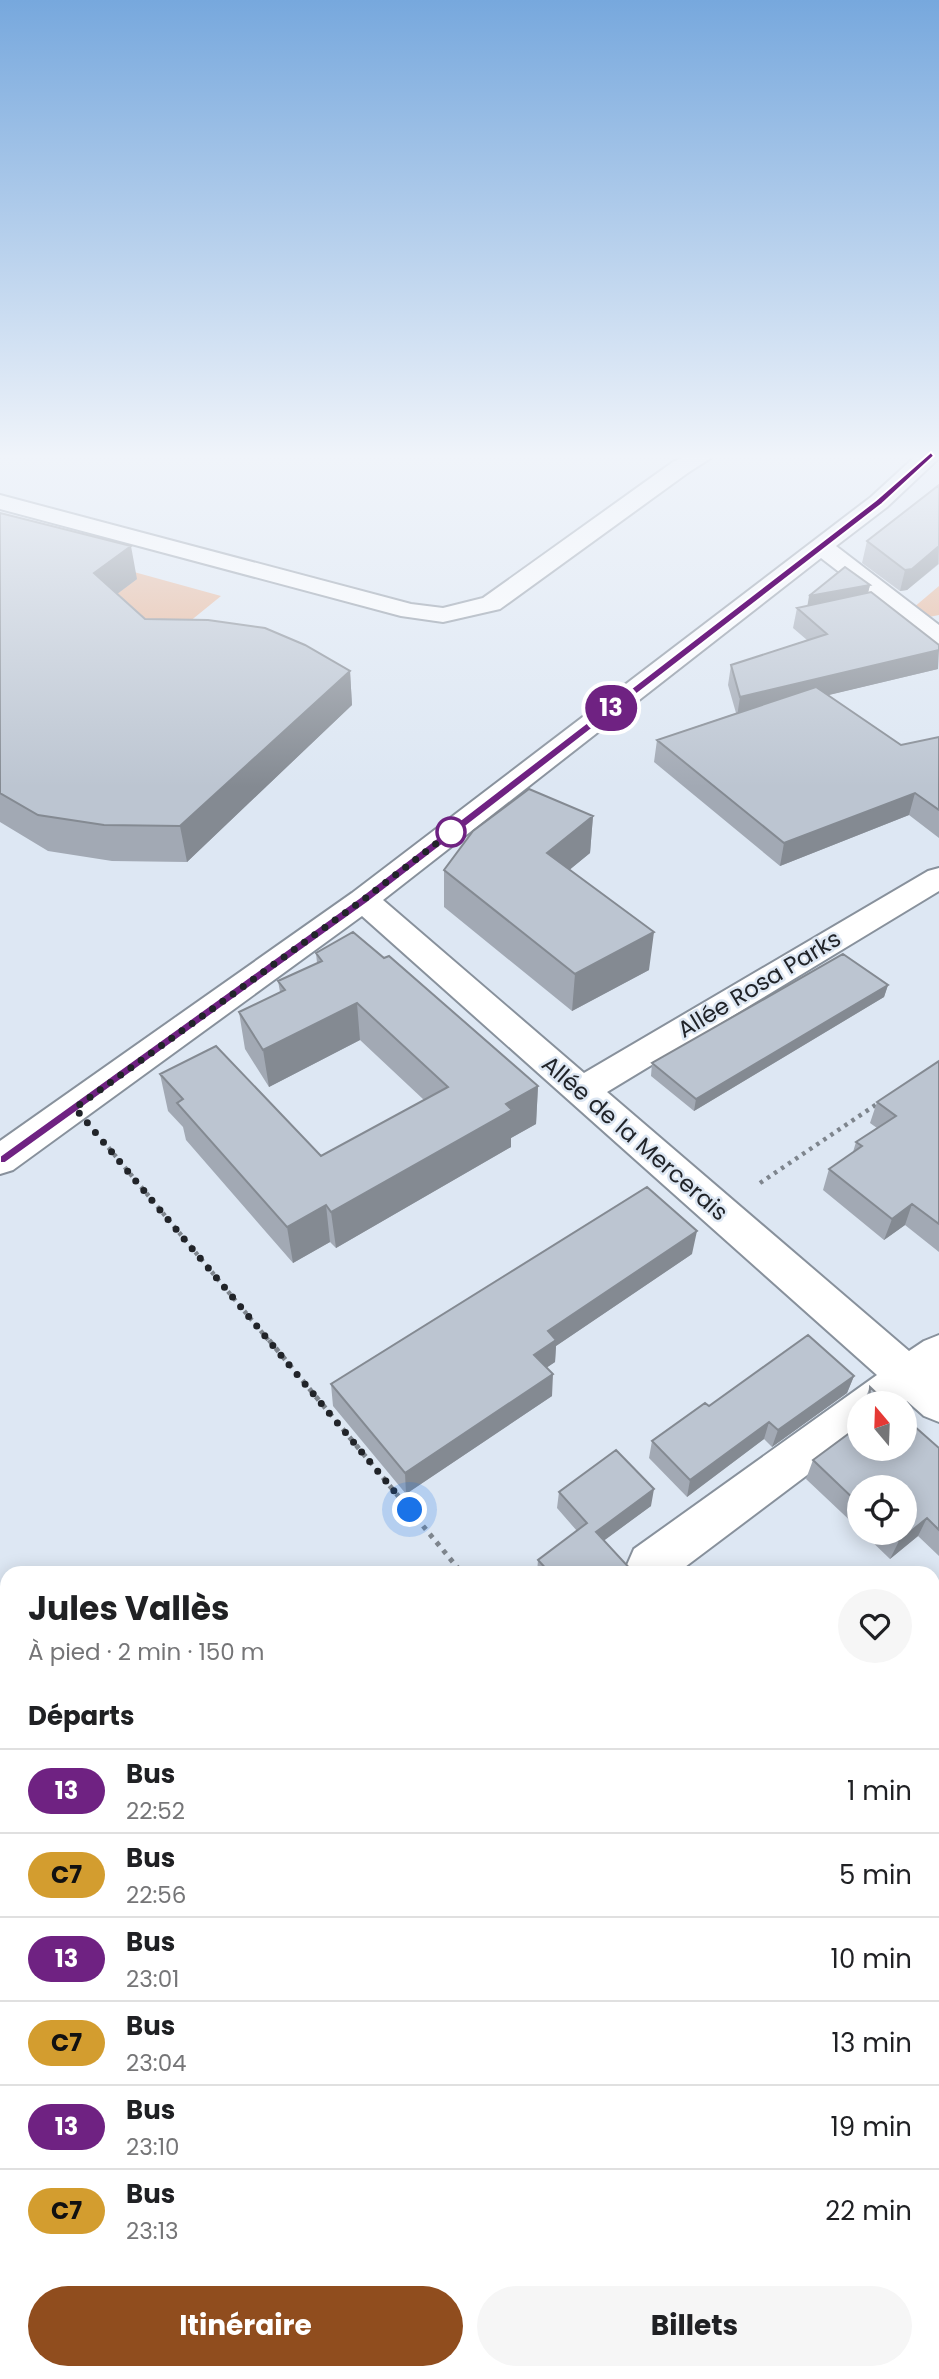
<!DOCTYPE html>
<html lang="fr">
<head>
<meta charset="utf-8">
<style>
	:root { --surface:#fff; --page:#f6f6f6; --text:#202124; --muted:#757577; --line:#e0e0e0; --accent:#904d1e }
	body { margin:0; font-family:Poppins,sans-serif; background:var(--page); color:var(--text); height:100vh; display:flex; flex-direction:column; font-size:26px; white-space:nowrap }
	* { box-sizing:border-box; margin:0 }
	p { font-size:23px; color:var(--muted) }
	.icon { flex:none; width:38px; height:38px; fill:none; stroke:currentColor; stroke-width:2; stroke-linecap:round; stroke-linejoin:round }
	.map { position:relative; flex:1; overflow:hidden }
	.sheet { position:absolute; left:0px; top:1566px; width:940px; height:814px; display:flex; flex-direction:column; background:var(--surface); border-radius:21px 21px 0 0; box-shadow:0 4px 18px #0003 }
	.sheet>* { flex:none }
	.badge { padding:0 14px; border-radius:23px; font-size:24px; line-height:46px }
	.needle { width:46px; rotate:341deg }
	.controls { position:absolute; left:847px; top:1391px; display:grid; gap:14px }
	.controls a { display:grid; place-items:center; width:70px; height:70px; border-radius:50%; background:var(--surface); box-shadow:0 4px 18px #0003; font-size:35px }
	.you { position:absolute; width:35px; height:35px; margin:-18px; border:5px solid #fff; border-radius:50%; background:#1a73e8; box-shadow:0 0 0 10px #1a73e833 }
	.map>.badge { position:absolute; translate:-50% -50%; box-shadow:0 0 0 4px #fff }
	h2 { padding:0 28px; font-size:26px; line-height:63px }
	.round { display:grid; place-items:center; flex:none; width:74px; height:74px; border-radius:37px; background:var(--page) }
	.head { display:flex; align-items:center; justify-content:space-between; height:119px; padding:0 28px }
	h1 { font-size:33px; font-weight:700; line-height:52px }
	.button { display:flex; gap:14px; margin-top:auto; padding:14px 28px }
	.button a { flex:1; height:80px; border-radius:42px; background:var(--accent); color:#fff; font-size:28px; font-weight:700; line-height:80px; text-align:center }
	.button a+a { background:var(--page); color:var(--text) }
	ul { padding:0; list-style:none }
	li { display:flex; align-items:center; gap:21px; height:84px; padding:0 28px; border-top:2px solid var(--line) }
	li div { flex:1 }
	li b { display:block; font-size:26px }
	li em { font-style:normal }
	li .badge { min-width:77px; font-weight:700; text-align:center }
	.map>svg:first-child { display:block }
	.green { fill:#e8b190 }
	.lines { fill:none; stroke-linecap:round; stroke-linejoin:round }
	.minor-casing { stroke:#88919c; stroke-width:4 }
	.path-far2 { stroke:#7e858d; stroke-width:4.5; stroke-dasharray:3.5 5; stroke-linecap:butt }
	.path-far1 { stroke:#7e858d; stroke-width:5; stroke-dasharray:4.5 6; stroke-linecap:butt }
	.path { stroke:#7e858d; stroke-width:7; stroke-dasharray:5 8; stroke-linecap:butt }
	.minor { fill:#fff; fill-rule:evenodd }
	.wall { fill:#a2a9b4 }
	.shaded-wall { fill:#848a92 }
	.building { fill:#bcc5d1; stroke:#848a92; stroke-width:2 }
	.line { fill:#6f2282; stroke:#fff; stroke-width:2 }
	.walk { stroke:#212429; stroke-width:7; stroke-dasharray:0 12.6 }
	.stop-dot { fill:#fff; stroke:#6f2282; stroke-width:3.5 }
	.labels { text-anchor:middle; stroke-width:5; stroke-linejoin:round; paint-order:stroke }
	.street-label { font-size:23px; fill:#212429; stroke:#dde7f3 }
</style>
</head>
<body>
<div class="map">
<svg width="939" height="2379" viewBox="0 0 939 2379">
	<rect width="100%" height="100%" fill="#dde7f3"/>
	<path class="green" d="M 0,535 L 221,596 L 151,653 Z
		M 939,586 L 939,615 L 929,617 L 913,608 Z"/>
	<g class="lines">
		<defs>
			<path id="minor" d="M 690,454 L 717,454 L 689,472 L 500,609 L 443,622 L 401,616 L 0,509 L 0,495 L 411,604 L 443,608 L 483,598 L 673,462 Z
				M 918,454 L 939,454 L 939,458 L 887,507 L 836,546 L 939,625 L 939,645 L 930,642 L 821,558 L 383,900 L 584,1073 L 928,871 L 939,868 L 939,891 L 607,1092 L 909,1351 L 924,1341 L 939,1335 L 939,1422 L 924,1416 L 907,1401 L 859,1404 L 859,1436 L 677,1573 L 631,1573 L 627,1565 L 634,1549 L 877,1375 L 362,916 L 13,1170 L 0,1174 L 0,1141 L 352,893 L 871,497 Z"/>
		</defs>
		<use href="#minor" class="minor-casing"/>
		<path class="path-far2" d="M 103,1141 L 270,1342
			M 760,1183 L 880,1102"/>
		<path class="path-far1" d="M 269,1340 L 462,1573"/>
		<path class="path" d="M 933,2139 L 939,2147"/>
		<use href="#minor" class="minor"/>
	</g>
	<path class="wall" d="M 939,485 L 939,564 L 907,590 L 900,591 L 862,563 L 867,541 Z
		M 0,513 L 137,579 L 117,594 L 145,619 L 350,671 L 352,705 L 187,862 L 112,861 L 48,851 L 0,822 Z
		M 870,585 L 868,592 L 938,669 L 828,695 L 901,745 L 939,737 L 939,838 L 909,815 L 780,866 L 654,762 L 657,740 L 736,713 L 728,685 L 731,665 L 807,640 L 793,628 L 797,608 L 807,606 Z
		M 593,816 L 590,853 L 569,870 L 649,970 L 572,1011 L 444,907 L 444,870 Z
		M 316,953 L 538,1086 L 536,1124 L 511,1138 L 511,1147 L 336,1248 L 330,1242 L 293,1263 L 186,1140 L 183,1127 L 168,1111 L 160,1074 L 321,1156 L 424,1100 L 360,1040 L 269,1087 L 245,1049 L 239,1012 L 280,992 L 278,981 L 317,963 Z
		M 888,985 L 884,997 L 694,1111 L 651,1076 L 652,1063 Z
		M 939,1061 L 939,1252 L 905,1225 L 884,1240 L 823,1190 L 829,1169 L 853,1152 L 856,1142 L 877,1128 L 870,1123 L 877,1102 Z
		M 692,1254 L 556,1346 L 555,1362 L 547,1367 L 552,1396 L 406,1494 L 333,1406 L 331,1384 Z
		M 854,1376 L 847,1393 L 772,1447 L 764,1439 L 687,1497 L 649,1458 L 652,1441 L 709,1406 Z
		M 870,1387 L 888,1404 L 863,1404 Z
		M 939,1448 L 939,1556 L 918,1536 L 890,1559 L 863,1533 L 905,1533 L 859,1488 L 859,1529 L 806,1479 L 813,1460 Z
		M 559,1492 L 651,1506 L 604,1540 L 634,1573 L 537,1573 L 538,1560 L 577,1531 L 557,1508 Z
		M 939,1955 L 939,2064 L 933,2057 L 933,1961 Z"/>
	<path class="shaded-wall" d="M 131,546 L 137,579 L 101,606 L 94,573 Z
		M 939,546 L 938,564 L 907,590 L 900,591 L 905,570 Z
		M 870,585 L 867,597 L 807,608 L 809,596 Z
		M 939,650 L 938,669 L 737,717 L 740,697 Z
		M 350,671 L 352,705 L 187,862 L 180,826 Z
		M 915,793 L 909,815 L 780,866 L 784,843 Z
		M 593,816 L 590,853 L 545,890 L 547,853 Z
		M 654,932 L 649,970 L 572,1011 L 575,974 Z
		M 888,985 L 884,997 L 694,1111 L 696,1099 Z
		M 357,1003 L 360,1040 L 269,1087 L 263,1050 Z
		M 538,1086 L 536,1124 L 511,1138 L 511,1147 L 336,1248 L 331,1212 L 506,1104 Z
		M 912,1204 L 905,1225 L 884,1240 L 892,1219 Z
		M 326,1205 L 330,1242 L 293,1263 L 287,1227 Z
		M 697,1231 L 692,1254 L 556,1346 L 555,1362 L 533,1377 L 534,1355 L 548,1331 Z
		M 553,1374 L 552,1396 L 406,1494 L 405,1473 Z
		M 854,1376 L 847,1393 L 772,1447 L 778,1430 Z
		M 769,1422 L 764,1439 L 687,1497 L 690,1480 Z
		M 654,1489 L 651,1506 L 594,1548 L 596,1532 Z
		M 927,1518 L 918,1536 L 890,1559 L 899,1541 Z"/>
	<path class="building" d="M 939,485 L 939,546 L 912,569 L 905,570 L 867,541 Z
		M 0,513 L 131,546 L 94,573 L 145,619 L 208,620 L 265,628 L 305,645 L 350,671 L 180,826 L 104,825 L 38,815 L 0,793 Z
		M 845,567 L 870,585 L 809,596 Z
		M 871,592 L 939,645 L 939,650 L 740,697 L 731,665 L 827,634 L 797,608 Z
		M 816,687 L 901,745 L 939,737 L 939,810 L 915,793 L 784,843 L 657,740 Z
		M 529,789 L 593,816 L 547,853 L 654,932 L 575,974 L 444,870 L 473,831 Z
		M 353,932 L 384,958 L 389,956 L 538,1086 L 506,1104 L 512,1110 L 331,1212 L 326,1205 L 287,1227 L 177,1103 L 183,1099 L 160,1074 L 216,1046 L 321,1156 L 448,1087 L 357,1003 L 263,1050 L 239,1012 L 285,990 L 278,981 L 322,961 L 316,953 Z
		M 843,954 L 888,985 L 696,1099 L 652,1063 Z
		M 939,1061 L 939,1224 L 912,1204 L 892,1219 L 829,1169 L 862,1146 L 856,1142 L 896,1116 L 877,1102 Z
		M 647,1187 L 697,1231 L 548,1331 L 556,1340 L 534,1355 L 553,1374 L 405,1473 L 331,1384 Z
		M 808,1335 L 854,1376 L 778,1430 L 769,1422 L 690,1480 L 652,1441 L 705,1403 L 709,1406 Z
		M 870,1387 L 888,1404 L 869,1404 Z
		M 905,1418 L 939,1448 L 939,1530 L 927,1518 L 899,1541 L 890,1533 L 905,1533 L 905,1488 L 859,1488 L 859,1504 L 813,1460 L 859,1426 L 859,1449 L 905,1449 Z
		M 616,1450 L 654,1489 L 596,1532 L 634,1573 L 550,1573 L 538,1560 L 587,1523 L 559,1492 Z
		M 939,1955 L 939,2042 L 933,2049 L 933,1961 Z"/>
	<linearGradient id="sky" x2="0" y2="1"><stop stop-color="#77a8dd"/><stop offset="0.58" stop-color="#f0f4fa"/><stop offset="1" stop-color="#f0f4fa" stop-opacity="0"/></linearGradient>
	<rect width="939" height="787" fill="url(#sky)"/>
	<path class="line" d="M 931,452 L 934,456 L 882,504 L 367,903 L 5,1163 L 0,1163 L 0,1156 L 359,898 L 876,500 Z"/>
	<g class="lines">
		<path class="walk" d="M 410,1510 L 75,1108 L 363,900 L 454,830 L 451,832"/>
	</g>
	<circle class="stop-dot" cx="451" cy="832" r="14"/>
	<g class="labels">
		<g class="street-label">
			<text transform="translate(759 984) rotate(-31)" y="8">Allée Rosa Parks</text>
			<text transform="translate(635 1138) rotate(41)" y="8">Allée de la Mercerais</text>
		</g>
	</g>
</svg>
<div class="controls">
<a><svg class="needle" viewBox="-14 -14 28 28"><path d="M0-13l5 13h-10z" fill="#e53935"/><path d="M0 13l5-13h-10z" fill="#757577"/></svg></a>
<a><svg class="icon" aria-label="locate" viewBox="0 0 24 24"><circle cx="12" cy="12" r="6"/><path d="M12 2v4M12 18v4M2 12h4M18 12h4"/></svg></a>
</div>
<div class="you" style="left:410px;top:1510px"></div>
<b class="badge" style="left:611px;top:708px;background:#6f2282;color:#fff">13</b>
<section class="sheet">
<div class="head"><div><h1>Jules Vallès</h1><p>À pied · 2 min · 150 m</p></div><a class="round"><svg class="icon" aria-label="heart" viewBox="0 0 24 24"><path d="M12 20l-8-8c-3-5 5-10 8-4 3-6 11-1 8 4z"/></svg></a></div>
<h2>Départs</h2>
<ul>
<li><span class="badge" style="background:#6f2282;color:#fff">13</span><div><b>Bus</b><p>22:52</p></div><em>1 min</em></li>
<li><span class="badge" style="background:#d39d2f;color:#111">C7</span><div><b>Bus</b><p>22:56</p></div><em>5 min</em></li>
<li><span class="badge" style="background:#6f2282;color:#fff">13</span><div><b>Bus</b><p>23:01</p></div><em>10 min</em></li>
<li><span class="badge" style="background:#d39d2f;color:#111">C7</span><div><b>Bus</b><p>23:04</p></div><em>13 min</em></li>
<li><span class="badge" style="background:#6f2282;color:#fff">13</span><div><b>Bus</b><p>23:10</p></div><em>19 min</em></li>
<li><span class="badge" style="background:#d39d2f;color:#111">C7</span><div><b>Bus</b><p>23:13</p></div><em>22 min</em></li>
</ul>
<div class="button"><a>Itinéraire</a><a>Billets</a></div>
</section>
</div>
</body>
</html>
